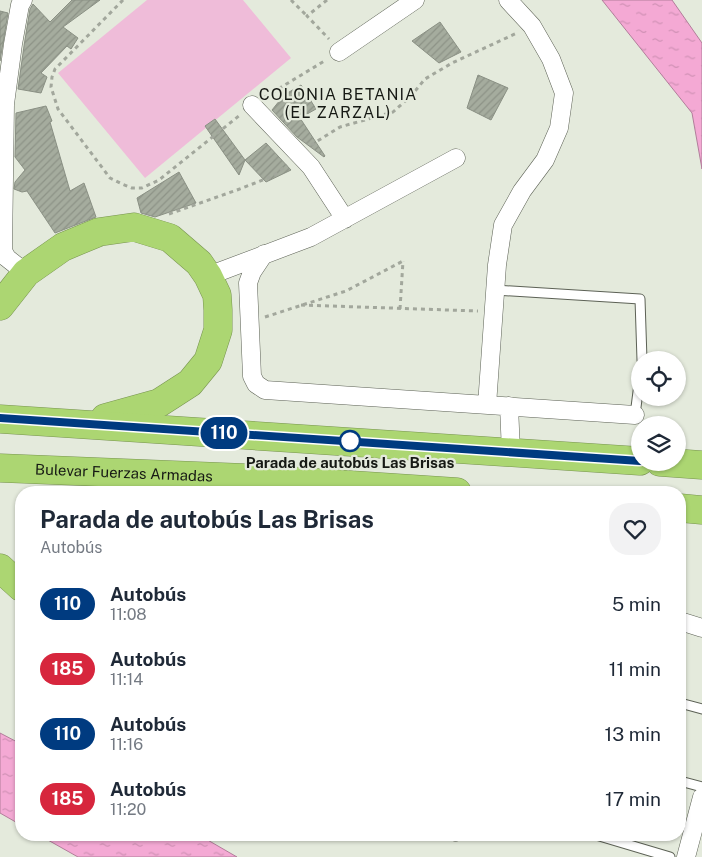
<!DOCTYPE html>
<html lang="es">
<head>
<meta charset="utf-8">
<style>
	:root { --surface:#fff; --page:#f2f2f3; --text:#1f2937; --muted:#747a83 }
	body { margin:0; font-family:"Public Sans",sans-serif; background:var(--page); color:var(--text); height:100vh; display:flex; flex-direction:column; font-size:19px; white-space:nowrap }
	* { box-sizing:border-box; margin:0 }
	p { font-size:16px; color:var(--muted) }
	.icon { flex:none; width:28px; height:28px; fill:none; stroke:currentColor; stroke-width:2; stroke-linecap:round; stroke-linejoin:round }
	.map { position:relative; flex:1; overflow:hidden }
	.details { position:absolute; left:15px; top:486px; width:671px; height:355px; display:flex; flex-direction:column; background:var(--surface); border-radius:20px; box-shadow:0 1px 4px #0004 }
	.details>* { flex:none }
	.badge { padding:0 10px; border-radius:16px; font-size:18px; line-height:32px }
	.tools { position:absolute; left:631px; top:351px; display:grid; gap:10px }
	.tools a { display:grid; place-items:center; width:55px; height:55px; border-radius:50%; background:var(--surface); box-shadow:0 1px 4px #0004; font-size:25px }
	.map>.badge { position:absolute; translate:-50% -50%; box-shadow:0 0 0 2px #fff }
	.round { display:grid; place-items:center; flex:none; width:52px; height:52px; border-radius:20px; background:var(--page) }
	.summary { display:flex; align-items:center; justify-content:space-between; height:85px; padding:0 25px }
	h1 { font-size:24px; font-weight:700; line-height:38px }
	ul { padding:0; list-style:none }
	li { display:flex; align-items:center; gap:15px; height:65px; padding:0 25px }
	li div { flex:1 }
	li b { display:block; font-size:19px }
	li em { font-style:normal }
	li .badge { min-width:55px; font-weight:700; text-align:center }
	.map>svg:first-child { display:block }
	.pitch { fill:#efbcd9 }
	.water { fill:url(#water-ripples); stroke:#b17e9a }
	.building { fill:url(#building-hatch); stroke:#8a9084 }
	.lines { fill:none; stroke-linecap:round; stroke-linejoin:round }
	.lane-casing { stroke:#5c6155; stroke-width:11 }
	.street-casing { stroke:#5c6155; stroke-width:19 }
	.highway-casing { stroke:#789451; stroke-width:29 }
	.path { stroke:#a2a79c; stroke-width:3; stroke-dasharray:4 4; stroke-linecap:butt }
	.lane { stroke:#fff; stroke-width:9 }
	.street { stroke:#fff; stroke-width:18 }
	.highway { stroke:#acd672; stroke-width:28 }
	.line-casing { stroke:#fff; stroke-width:11 }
	.line { stroke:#003b80; stroke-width:8 }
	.stop-dot { fill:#fff; stroke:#003b80; stroke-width:2.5 }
	.labels { text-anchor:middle; stroke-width:4.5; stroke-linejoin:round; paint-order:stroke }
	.stop-label { font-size:15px; font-weight:bold; fill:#161914; stroke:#e4eadc }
	.street-label { font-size:15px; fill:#161914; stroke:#e4eadc }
	.neighbourhood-label { font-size:16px; letter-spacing:1px; fill:#161914; stroke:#e4eadc }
</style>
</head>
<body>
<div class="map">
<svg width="702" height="857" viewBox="0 0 702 857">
	<defs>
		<pattern id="water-ripples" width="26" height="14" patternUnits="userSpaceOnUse" patternTransform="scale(1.25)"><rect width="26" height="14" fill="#f4a9d4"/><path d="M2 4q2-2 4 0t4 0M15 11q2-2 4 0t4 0" fill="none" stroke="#d091b5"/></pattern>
		<pattern id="building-hatch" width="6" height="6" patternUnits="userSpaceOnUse" patternTransform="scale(1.25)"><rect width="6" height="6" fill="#a5ac9e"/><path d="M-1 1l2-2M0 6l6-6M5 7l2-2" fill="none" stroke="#8d9387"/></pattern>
	</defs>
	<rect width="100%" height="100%" fill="#e4eadc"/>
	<path class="pitch" d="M 147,0 L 243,0 L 291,58 L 145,178 L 58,73 Z"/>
	<path class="water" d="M 602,0 L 672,0 L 702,43 L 702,169 L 692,113 Z
		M 0,733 L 21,744 L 21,825 L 0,813 Z
		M 39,835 L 199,835 L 237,857 L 78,857 Z"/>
	<path class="building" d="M 72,0 L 100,0 L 63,27 L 78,38 L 71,49 L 67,46 L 41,73 L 47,77 L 41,93 L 18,89 L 24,46 L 30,9 L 33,4 L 50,22 Z
		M 0,11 L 8,13 L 0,61 Z
		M 440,22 L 461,52 L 439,63 L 412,41 Z
		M 478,75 L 508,88 L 491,120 L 467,108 Z
		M 301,85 L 316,109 L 300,118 L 325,156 L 324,157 L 297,137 L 272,110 L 284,95 Z
		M 46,106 L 52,121 L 50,122 L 70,191 L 84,183 L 96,217 L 55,233 L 27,191 L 22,192 L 14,189 L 15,182 L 25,170 L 15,157 L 16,113 Z
		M 215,119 L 245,160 L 239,175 L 205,126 Z
		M 266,143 L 291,170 L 266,182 L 245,160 Z
		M 179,172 L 196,203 L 155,217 L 141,213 L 137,198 Z"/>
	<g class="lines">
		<defs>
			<path id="lane" d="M 495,290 L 640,299 L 642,360
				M 635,415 L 640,376
				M 680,703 L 702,709
				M 680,781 L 702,787
				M 451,835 L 456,836 L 456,835
				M 596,835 L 670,857"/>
			<path id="street" d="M 23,0 L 20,5 L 13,44 L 5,104 L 3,251 L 7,258 L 26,273
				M 339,52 L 415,0
				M 252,105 L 311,167 L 345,219
				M 264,254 L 252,272 L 248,283 L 252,376 L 256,384 L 265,390 L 635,415
				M 208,276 L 311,237 L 456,158
				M 487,405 L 497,265 L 503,225 L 522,191 L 545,160 L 559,128 L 564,93 L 551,59 L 532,26 L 508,0
				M 509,406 L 511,452
				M 680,621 L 702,628
				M 686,857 L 702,797"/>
			<g id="highway">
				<path d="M 0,306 L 26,273 L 63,247 L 99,232 L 134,227 L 170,238 L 199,263 L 208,276 L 217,295 L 218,310 L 218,330 L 208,361 L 190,383 L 159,403 L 105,418"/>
				<path d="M 0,419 L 640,461"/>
				<path d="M 660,462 L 702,465"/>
				<path id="s1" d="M 0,468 L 246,478 L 457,492"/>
				<path d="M 680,508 L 702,510"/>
				<path d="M 0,568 L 21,587"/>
			</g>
		</defs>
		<use href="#lane" class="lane-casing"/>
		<use href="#street" class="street-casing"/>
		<use href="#highway" class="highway-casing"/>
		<path class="path" d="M 123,0 L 55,69 L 52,77 L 51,87 L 58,109 L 110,178 L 122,184 L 132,188 L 142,188 L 159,180 L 240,115
			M 291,0 L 307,16
			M 327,0 L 307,16 L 329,39
			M 265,97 L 326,60
			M 311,145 L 340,127 L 393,112 L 411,96 L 425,79 L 452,63 L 517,33
			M 169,214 L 237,190 L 273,176 L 287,165
			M 301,305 L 478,311
			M 400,309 L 403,261
			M 265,317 L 346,291 L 403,261"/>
		<use href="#lane" class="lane"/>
		<use href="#street" class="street"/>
		<use href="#highway" class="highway"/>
	</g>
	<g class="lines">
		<defs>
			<path id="line" d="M 0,418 L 640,461"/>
		</defs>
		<use href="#line" class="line-casing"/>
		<use href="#line" class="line"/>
	</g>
	<circle class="stop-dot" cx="350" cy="441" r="10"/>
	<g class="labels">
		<g class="stop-label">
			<text x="350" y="468">Parada de autobús Las Brisas</text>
		</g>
		<g class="street-label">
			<text dy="5" stroke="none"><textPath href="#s1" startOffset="124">Bulevar Fuerzas Armadas</textPath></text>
		</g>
		<g class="neighbourhood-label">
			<text x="338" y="100">COLONIA BETANIA<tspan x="338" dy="18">(EL ZARZAL)</tspan></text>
		</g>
	</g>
</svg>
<div class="tools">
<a><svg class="icon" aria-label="locate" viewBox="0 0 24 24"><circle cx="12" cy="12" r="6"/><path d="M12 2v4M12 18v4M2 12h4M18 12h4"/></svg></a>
<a><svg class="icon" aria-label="layers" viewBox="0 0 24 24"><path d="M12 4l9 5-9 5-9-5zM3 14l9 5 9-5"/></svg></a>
</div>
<b class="badge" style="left:224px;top:433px;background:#003b80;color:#fff">110</b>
<section class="details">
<div class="summary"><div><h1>Parada de autobús Las Brisas</h1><p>Autobús</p></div><a class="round"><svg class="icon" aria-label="heart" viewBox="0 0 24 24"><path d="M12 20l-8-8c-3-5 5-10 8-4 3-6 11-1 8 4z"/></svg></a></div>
<ul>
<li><span class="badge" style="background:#003b80;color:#fff">110</span><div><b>Autobús</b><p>11:08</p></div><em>5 min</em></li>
<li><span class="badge" style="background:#d7263d;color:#fff">185</span><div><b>Autobús</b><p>11:14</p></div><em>11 min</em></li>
<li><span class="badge" style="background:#003b80;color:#fff">110</span><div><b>Autobús</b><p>11:16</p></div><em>13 min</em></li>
<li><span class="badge" style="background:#d7263d;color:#fff">185</span><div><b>Autobús</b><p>11:20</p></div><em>17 min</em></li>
</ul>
</section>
</div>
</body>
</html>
